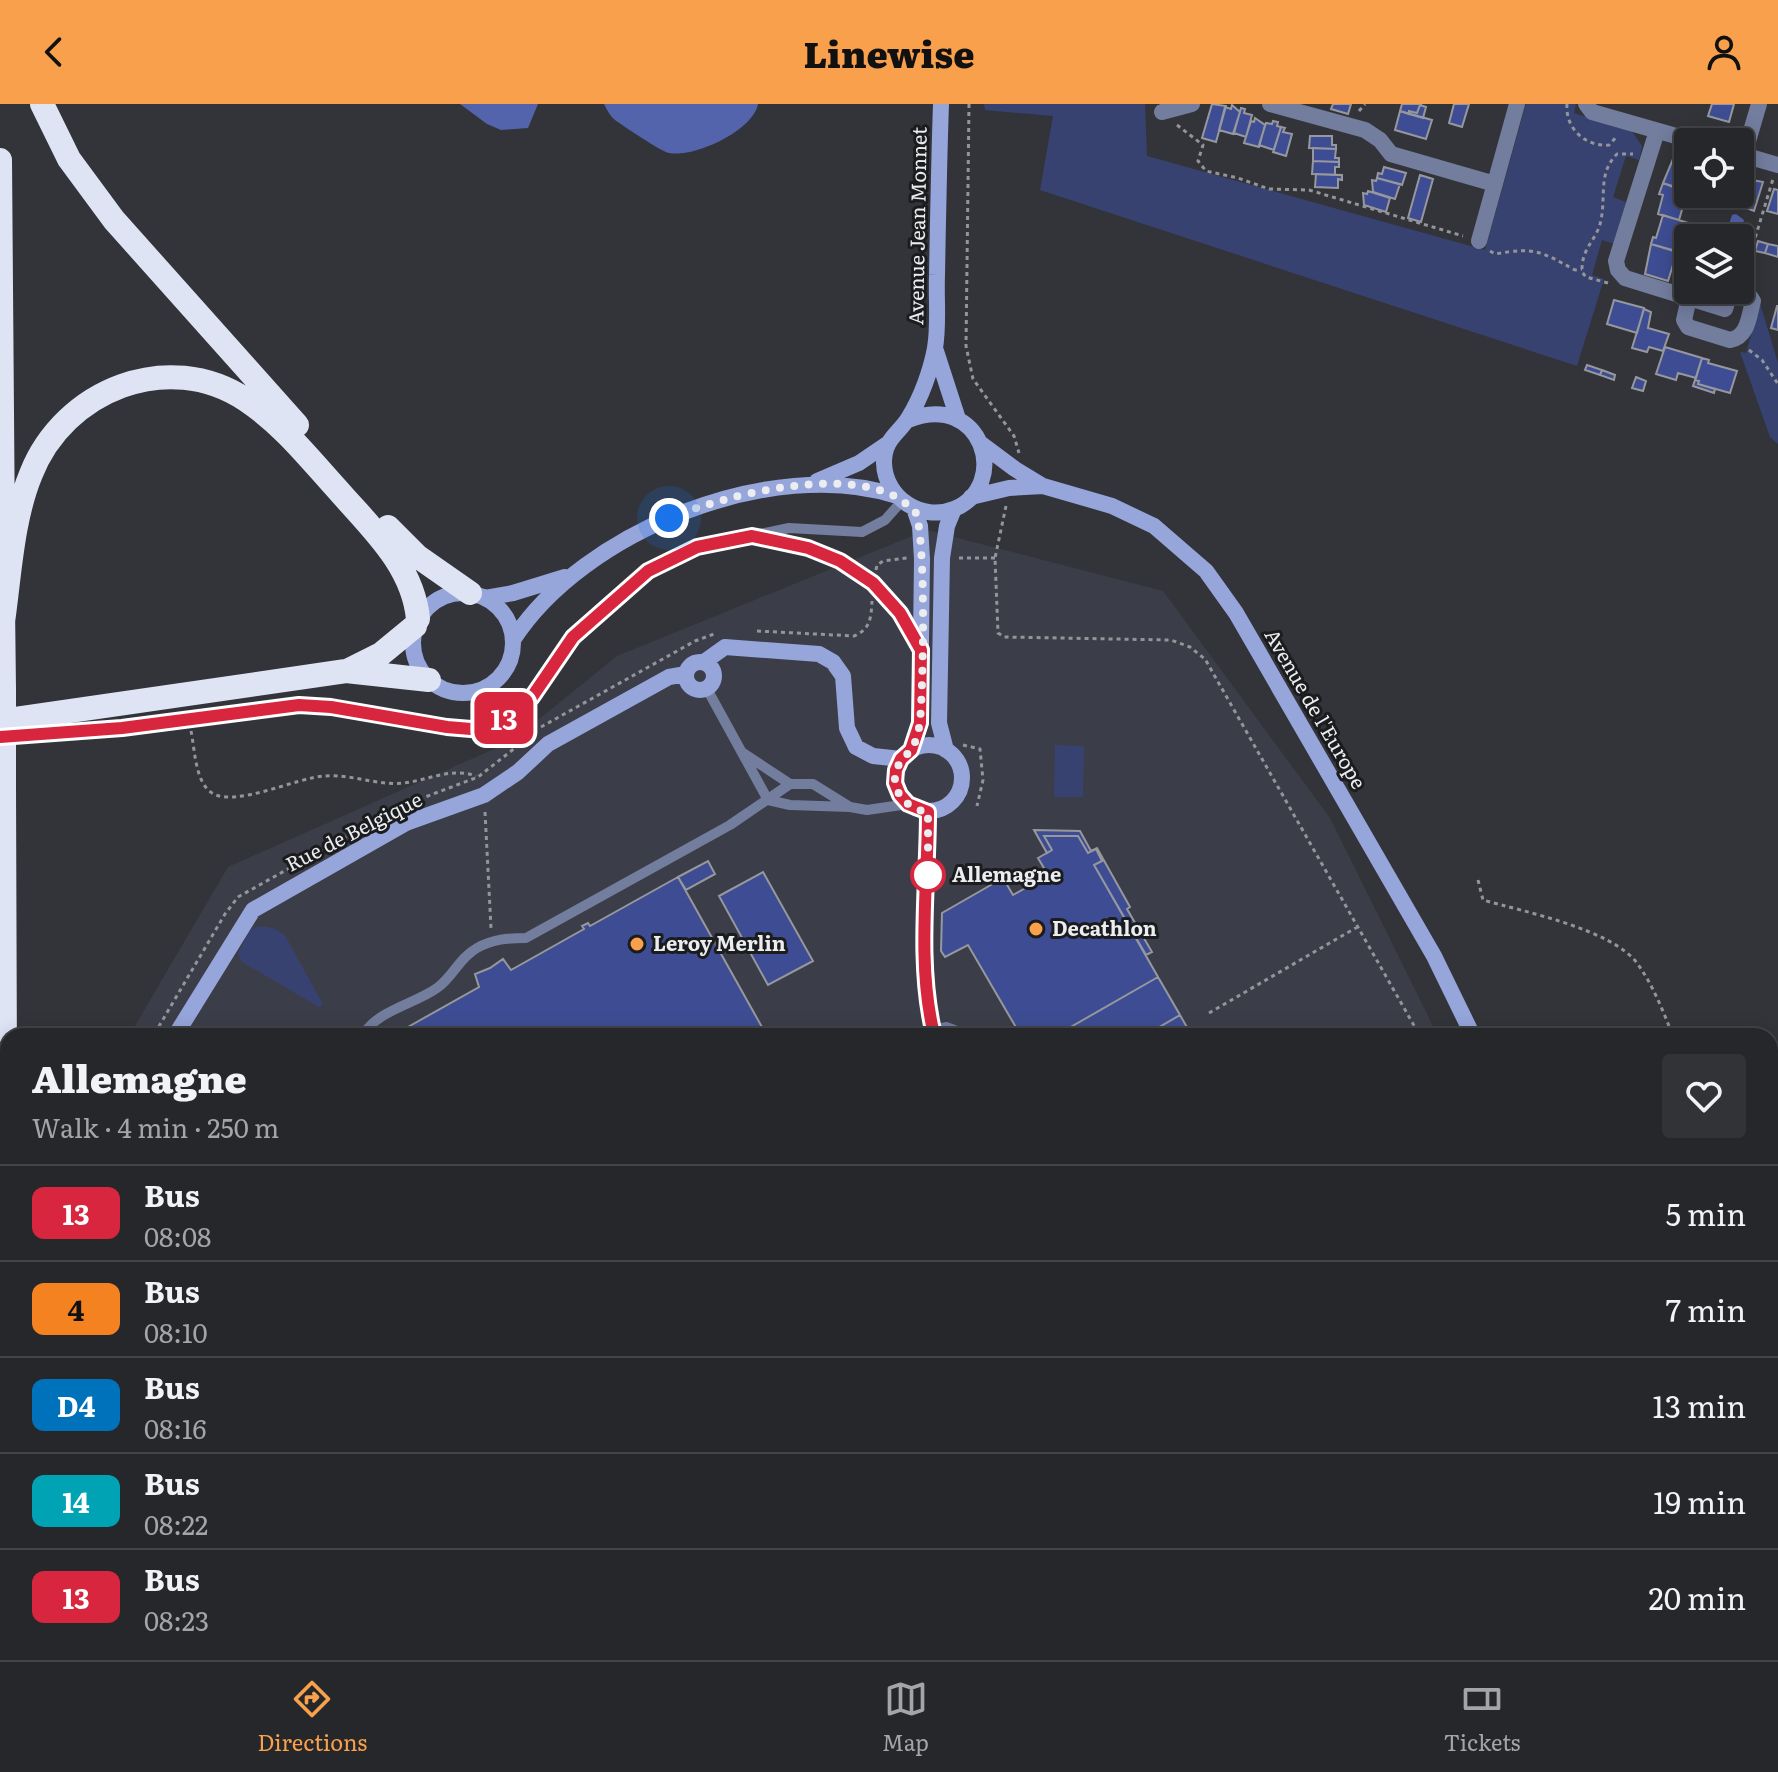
<!DOCTYPE html>
<html lang="en">
<head>
<meta charset="utf-8">
<style>
	:root { --surface:#26272b; --page:#323337; --text:#f1f3f6; --muted:#a4a5a9; --line:#424447; --accent:#f8a04b }
	body { margin:0; font-family:Literata,serif; background:var(--page); color:var(--text); height:100vh; display:flex; flex-direction:column; font-size:30px; white-space:nowrap }
	* { box-sizing:border-box; margin:0 }
	p { font-size:26px; color:var(--muted) }
	.icon { flex:none; width:44px; height:44px; fill:none; stroke:currentColor; stroke-width:2; stroke-linecap:round; stroke-linejoin:round }
	.map { position:relative; flex:1; overflow:hidden }
	.sheet { position:absolute; left:0px; top:924px; width:1778px; height:632px; display:flex; flex-direction:column; background:var(--surface); border-radius:24px 24px 0 0; box-shadow:0 4px 20px #0003,0 0 0 2px var(--line) }
	.sheet>* { flex:none }
	.badge { padding:0 16px; border-radius:12px; font-size:28px; line-height:52px }
	.fabs { position:absolute; left:1674px; top:24px; display:grid; gap:16px }
	.fabs a { display:grid; place-items:center; width:80px; height:80px; border-radius:8px; background:var(--surface); box-shadow:0 4px 20px #0003,0 0 0 2px var(--line); font-size:40px }
	.you { position:absolute; width:40px; height:40px; margin:-20px; border:6px solid #fff; border-radius:50%; background:#1a73e8; box-shadow:0 0 0 12px #1a73e833 }
	.map>.badge { position:absolute; translate:-50% -50%; box-shadow:0 0 0 4px #fff }
	.round { display:grid; place-items:center; flex:none; width:84px; height:84px; border-radius:8px; background:var(--page) }
	.headline { display:flex; align-items:center; justify-content:space-between; height:136px; padding:0 32px }
	h1 { font-size:38px; font-weight:800; line-height:60px }
	ul { padding:0; list-style:none }
	li { display:flex; align-items:center; gap:24px; height:96px; padding:0 32px; border-top:2px solid var(--line) }
	li div { flex:1 }
	li b { display:block; font-size:30px }
	li em { font-style:normal }
	li .badge { min-width:88px; font-weight:700; text-align:center }
	header { display:flex; justify-content:space-between; align-items:center; height:104px; padding:0 32px; background:var(--accent); color:#111; font-size:36px; font-weight:800 }
	.tabs { display:flex; justify-content:space-around; align-items:center; height:112px; border-top:2px solid var(--line); background:var(--surface); font-size:22px; color:var(--muted) }
	.tabs a { display:grid; justify-items:center; gap:4px }
	.tabs .active { color:var(--accent) }
	.map>svg:first-child { display:block }
	.built { fill:#3b3e48 }
	.green { fill:#374271 }
	.water { fill:#5364ac }
	.building { fill:#3e4d93; stroke:#96989d; stroke-width:2 }
	.lines { fill:none; stroke-linecap:round; stroke-linejoin:round }
	.path { stroke:#949599; stroke-width:3; stroke-dasharray:4 4; stroke-linecap:butt }
	.lane { stroke:#737d9e; stroke-width:10 }
	.street { stroke:#737d9e; stroke-width:16 }
	.secondary { stroke:#96a5da; stroke-width:16 }
	.highway { stroke:#dfe4f5; stroke-width:24 }
	.highway-bridge { stroke:#dfe4f5; stroke-width:24 }
	.line-casing { stroke:#fff; stroke-width:18 }
	.line { stroke:#d7263d; stroke-width:12 }
	.walk { stroke:#ecedf0; stroke-width:8; stroke-dasharray:0 14.4 }
	.stop-dot { fill:#fff; stroke:#d7263d; stroke-width:4 }
	.poi-dot { fill:#f8a04b; stroke:#1b1c1e; stroke-width:3 }
	.labels { text-anchor:middle; stroke-width:6; stroke-linejoin:round; paint-order:stroke }
	.street-label { font-size:20px; fill:#ecedf0; stroke:#1b1c1e }
	.stop-label { font-size:20px; font-weight:bold; fill:#ecedf0; stroke:#1b1c1e; text-anchor:start }
	.poi-label { font-size:20px; font-weight:bold; fill:#ecedf0; stroke:#1b1c1e; text-anchor:start }
</style>
</head>
<body>
<header><svg class="icon" aria-label="back" viewBox="0 0 24 24"><path d="M15 5l-7 7 7 7"/></svg>Linewise<svg class="icon" aria-label="person" viewBox="0 0 24 24"><circle cx="12" cy="8" r="4"/><path d="M4 21q1-7 8-7t8 7"/></svg></header>
<div class="map">
<svg width="1778" height="1556" viewBox="0 0 1778 1556">
	<rect width="100%" height="100%" fill="#333439"/>
	<path class="built" d="M 927,426 L 1163,487 L 1330,714 L 1438,932 L 129,932 L 228,763 L 512,637 L 617,552 Z
		M 177,1548 L 1770,1548 L 1778,1556 L 182,1556 Z"/>
	<path class="green" d="M 984,0 L 1145,0 L 1147,52 L 1485,146 L 1526,0 L 1576,0 L 1574,9 L 1631,26 L 1642,42 L 1639,56 L 1626,52 L 1613,93 L 1626,98 L 1615,140 L 1602,136 L 1592,171 L 1604,175 L 1577,262 L 1040,86 L 1053,12 L 985,6 Z
		M 1760,199 L 1778,259 L 1778,340 L 1770,333 L 1740,248 L 1746,249 Z
		M 1055,641 L 1084,642 L 1083,693 L 1054,693 Z
		M 259,822 L 273,824 L 284,830 L 323,900 L 319,903 L 242,858 L 238,850 L 250,826 Z
		M 641,1548 L 734,1548 L 736,1551 L 713,1556 L 646,1556 Z"/>
	<path class="water" d="M 460,0 L 538,0 L 528,24 L 501,26 L 487,20 Z
		M 604,0 L 758,0 C 753,27 694,54 669,49 C 662,48 622,21 615,16 C 610,12 607,6 604,0 Z
		M 1736,110 L 1744,116 L 1738,134 L 1725,133 L 1732,111 Z"/>
	<path class="building" d="M 1212,0 L 1226,2 L 1216,38 L 1202,34 Z
		M 1333,0 L 1351,0 L 1348,10 L 1331,5 Z
		M 1402,0 L 1422,0 L 1420,1 L 1417,9 L 1409,7 L 1409,10 L 1400,7 Z
		M 1454,0 L 1469,0 L 1462,23 L 1449,19 Z
		M 1712,0 L 1734,0 L 1729,18 L 1708,12 Z
		M 1232,1 L 1240,8 L 1233,30 L 1219,26 L 1225,3 L 1231,5 Z
		M 1420,1 L 1426,3 L 1423,14 L 1409,10 L 1409,7 L 1417,9 Z
		M 1241,4 L 1245,5 L 1244,9 L 1252,11 L 1246,33 L 1234,29 Z
		M 1400,7 L 1432,16 L 1426,35 L 1395,26 Z
		M 1255,14 L 1265,21 L 1259,43 L 1244,39 L 1251,17 L 1254,18 Z
		M 1273,17 L 1278,18 L 1277,22 L 1281,23 L 1274,46 L 1259,41 L 1266,19 L 1272,20 Z
		M 1281,23 L 1285,24 L 1283,28 L 1292,30 L 1286,52 L 1273,48 Z
		M 1310,32 L 1332,32 L 1332,41 L 1336,41 L 1336,45 L 1309,44 Z
		M 1313,44 L 1336,45 L 1335,54 L 1339,54 L 1339,58 L 1313,57 Z
		M 1673,55 L 1688,60 L 1688,87 L 1663,79 Z
		M 1313,57 L 1339,58 L 1339,63 L 1335,63 L 1335,71 L 1312,70 Z
		M 1384,63 L 1406,69 L 1402,81 L 1377,74 L 1378,69 L 1382,70 Z
		M 1316,70 L 1342,71 L 1342,76 L 1338,75 L 1338,84 L 1315,83 Z
		M 1420,71 L 1433,75 L 1421,118 L 1408,114 Z
		M 1740,71 L 1742,74 L 1763,78 L 1754,107 L 1746,104 L 1749,94 L 1737,90 L 1740,90 Z
		M 1377,74 L 1400,80 L 1395,95 L 1373,88 L 1372,76 L 1376,77 Z
		M 1663,79 L 1691,90 L 1688,100 L 1684,99 L 1679,116 L 1658,110 L 1663,91 L 1659,90 Z
		M 1774,85 L 1778,86 L 1778,110 L 1767,107 Z
		M 1368,87 L 1390,94 L 1386,108 L 1364,101 L 1363,89 L 1367,90 Z
		M 1663,111 L 1688,119 L 1684,131 L 1681,130 L 1676,147 L 1651,140 L 1653,133 L 1656,134 Z
		M 1688,119 L 1694,121 L 1691,133 L 1684,131 Z
		M 1758,137 L 1768,140 L 1765,149 L 1755,147 Z
		M 1651,140 L 1677,148 L 1668,177 L 1645,170 Z
		M 1768,140 L 1778,142 L 1778,153 L 1765,149 Z
		M 1698,186 L 1720,186 L 1718,192 Z
		M 1614,196 L 1644,204 L 1637,229 L 1607,220 Z
		M 1777,202 L 1778,202 L 1778,226 L 1771,224 Z
		M 1644,205 L 1651,208 L 1648,224 L 1669,230 L 1663,247 L 1649,243 L 1647,248 L 1632,244 Z
		M 1665,243 L 1702,254 L 1696,274 L 1678,269 L 1676,276 L 1656,270 Z
		M 1702,254 L 1709,256 L 1708,259 L 1737,267 L 1730,289 L 1698,280 L 1699,277 L 1695,276 Z
		M 1587,261 L 1602,266 L 1600,271 L 1585,266 Z
		M 1602,266 L 1615,271 L 1614,276 L 1600,271 Z
		M 1636,273 L 1646,277 L 1643,287 L 1632,284 Z
		M 1695,276 L 1699,277 L 1698,280 L 1715,285 L 1714,289 L 1693,282 Z
		M 1034,726 L 1080,727 L 1091,747 L 1097,744 L 1130,803 L 1127,805 L 1152,848 L 1146,851 L 1094,761 L 1102,757 L 1096,745 L 1088,749 L 1078,732 L 1044,732 L 1052,746 L 1047,749 Z
		M 1044,732 L 1078,732 L 1088,749 L 1096,745 L 1102,757 L 1094,761 L 1158,873 L 1055,932 L 1021,932 L 968,841 L 945,853 L 941,847 L 942,809 L 1003,774 L 1013,791 L 1048,771 L 1038,754 L 1052,746 Z
		M 708,757 L 715,770 L 686,786 L 678,773 Z
		M 763,768 L 813,857 L 768,881 L 719,792 Z
		M 678,773 L 767,932 L 392,932 L 479,883 L 475,870 L 490,864 L 503,855 L 511,866 L 584,825 L 582,822 L 588,819 L 590,822 Z
		M 1158,873 L 1180,911 L 1144,932 L 1055,932 Z
		M 1180,911 L 1192,932 L 1144,932 Z
		M 841,1548 L 862,1548 L 866,1556 L 827,1556 Z
		M 930,1548 L 957,1548 L 962,1556 L 934,1556 Z"/>
	<g class="lines">
		<path class="path" d="M 969,0 L 966,242 L 973,275 L 1014,332 L 1019,349
			M 1567,0 C 1565,24 1585,43 1609,41 L 1617,32
			M 1359,7 L 1365,0
			M 1177,21 L 1203,41 L 1198,57 L 1206,67 L 1238,74 L 1269,85 L 1309,86 L 1463,132
			M 1490,147 L 1495,150 C 1535,143 1540,147 1575,166 L 1582,165
			M 1746,164 L 1773,75
			M 1608,179 L 1586,173 L 1582,168 C 1581,143 1597,137 1601,116 C 1606,91 1598,69 1617,50 L 1633,50
			M 1749,246 L 1762,256 L 1778,280
			M 1006,402 L 995,454 L 998,529 L 1004,533 L 1171,536 L 1190,543 L 1205,555 L 1420,932
			M 959,454 L 995,454
			M 876,466 L 877,461 L 883,457 L 907,454
			M 757,527 L 854,532 C 871,525 871,513 872,497
			M 541,623 L 695,537 L 714,530
			M 191,627 C 195,646 195,678 212,689 C 235,704 298,673 325,672 C 352,670 378,682 404,679 C 428,676 452,663 476,672
			M 963,641 L 980,645 L 983,676 L 977,702
			M 404,701 L 478,673 L 529,633
			M 485,708 L 491,824
			M 1478,776 L 1483,796 C 1525,808 1611,825 1637,859 C 1653,881 1663,907 1673,932
			M 1209,909 L 1359,822
			M 147,932 L 155,929 L 225,810 L 238,793 L 397,704
			M 1770,1194 L 1778,1206
			M 1770,1483 L 1778,1473
			M 140,1548 L 144,1556"/>
		<path class="lane" d="M 758,434 C 838,451 879,466 919,542
			M 707,585 L 768,696 L 790,701 L 850,703 L 867,706 L 908,700
			M 6,632 L 122,624 L 299,601 L 331,603 L 447,623 L 471,625 L 499,618 L 532,593 L 573,533 L 648,467 L 697,443 L 789,424 L 862,428 L 885,416 L 902,397
			M 743,649 L 790,680
			M 928,708 C 929,778 917,857 933,926
			M 933,926 L 946,923 L 971,932
			M 363,932 C 375,907 415,900 437,884 C 453,873 459,854 477,844 C 493,835 508,834 526,834 L 730,721 L 790,680 L 813,680 L 850,703
			M 1297,1548 L 1302,1556
			M 754,1550 L 757,1548
			M 580,1556 L 585,1548
			M 1067,1556 L 1073,1548"/>
		<path class="street" d="M 1270,0 L 1365,26 L 1380,36 L 1391,50 L 1495,80
			M 1586,0 L 1592,8 L 1697,38
			M 1162,8 L 1192,0
			M 1657,27 L 1616,157 L 1618,166 L 1625,174 L 1725,205 L 1731,186
			M 1740,50 L 1778,61
			M 1744,51 L 1759,0
			M 1479,137 L 1517,0
			M 1689,194 L 1684,216 L 1688,223 L 1730,236 C 1748,233 1749,212 1753,197 L 1740,178
			M 997,1548 L 1003,1556"/>
		<path class="secondary" d="M 935,244 L 958,315
			M 908,316 C 983,286 1011,382 954,405 C 922,418 885,394 884,359 C 884,334 899,330 909,313 C 921,294 931,266 935,244 C 939,221 936,195 937,171 C 938,114 939,57 941,0
			M 980,339 L 1015,365 L 1043,382 L 1112,402 L 1154,422 L 1206,467 L 1236,509 L 1434,852 L 1473,932
			M 817,377 L 859,359 L 887,340
			M 971,393 L 1009,384 L 1043,382
			M413 539a50 50 0 1 1 100 0a50 50 0 1 1-100 0Z
			M 485,494 L 513,489 L 565,473
			M 513,536 C 583,427 773,351 897,392
			M686 572a14 14 0 1 1 28 0a14 14 0 1 1-28 0Z
			M 704,558 L 725,543 L 819,550 L 833,558 L 843,572 L 847,624 L 856,643 L 873,652 L 901,655
			M896 674a33 33 0 1 1 66 0a33 33 0 1 1-66 0Z
			M 911,646 L 920,619 L 922,455 L 920,422 L 914,404
			M 946,646 L 939,619 L 942,454 L 947,422 L 954,405
			M 175,932 L 253,806 L 406,719 L 484,691 L 518,668 L 548,640 L 669,573 L 686,570
			M 1770,1423 L 1778,1416
			M 162,1548 L 167,1556
			M 1627,1548 L 1629,1556
			M 1768,1548 L 1777,1556
			M 1394,1556 C 1455,1551 1538,1540 1596,1556
			M 1743,1556 L 1746,1548"/>
		<path class="highway" d="M 42,0 L 69,55 L 114,116 L 297,321
			M 0,56 L 3,437
			M 388,423 L 417,452 L 470,489
			M 3,502 L 4,586
			M 3,518 C 10,469 12,416 31,370 C 64,286 168,244 246,296 C 282,320 308,353 337,385 C 371,424 413,461 418,515
			M 347,567 L 381,550 L 415,522
			M 0,617 L 346,567 L 429,576
			M 4,682 L 7,1556"/>
		<path class="highway-bridge" d="M 4,682 L 4,586"/>
	</g>
	<g class="lines">
		<defs>
			<path id="line" d="M 0,633 L 122,624 L 299,601 L 331,603 L 447,623 L 471,625 L 499,618 L 532,593 L 573,533 L 648,467 L 697,443 L 752,432 L 808,444 L 840,457 L 873,479 L 900,509 L 921,546 L 920,619 L 911,646 L 901,655 L 896,666 L 895,679 L 900,691 L 908,700 L 928,708 C 928,779 917,856 933,926 L 926,932"/>
		</defs>
		<use href="#line" class="line-casing"/>
		<use href="#line" class="line"/>
		<path class="walk" d="M 669,414 C 726,391 850,359 904,398 C 906,400 912,403 914,405 C 927,424 923,587 920,617 C 919,626 916,639 911,646 C 902,656 894,663 895,677 C 897,695 912,706 928,708 L 928,771"/>
	</g>
	<circle class="stop-dot" cx="928" cy="771" r="16"/>
	<g class="poi-dot">
		<circle cx="1036" cy="825" r="8"/>
		<circle cx="637" cy="840" r="8"/>
	</g>
	<g class="labels">
		<g class="street-label">
			<text transform="translate(918 122) rotate(-89)" y="7">Avenue Jean Monnet</text>
			<text transform="translate(1315 605) rotate(60)" y="7">Avenue de l'Europe</text>
			<text transform="translate(354 728) rotate(-27)" y="7">Rue de Belgique</text>
		</g>
		<g class="stop-label">
			<text x="952" y="778">Allemagne</text>
		</g>
		<g class="poi-label">
			<text x="1052" y="832">Decathlon</text>
			<text x="653" y="847">Leroy Merlin</text>
		</g>
	</g>
</svg>
<div class="fabs">
<a><svg class="icon" aria-label="locate" viewBox="0 0 24 24"><circle cx="12" cy="12" r="6"/><path d="M12 2v4M12 18v4M2 12h4M18 12h4"/></svg></a>
<a><svg class="icon" aria-label="layers" viewBox="0 0 24 24"><path d="M12 4l9 5-9 5-9-5zM3 14l9 5 9-5"/></svg></a>
</div>
<div class="you" style="left:669px;top:414px"></div>
<b class="badge" style="left:504px;top:614px;background:#d7263d;color:#fff">13</b>
<section class="sheet">
<div class="headline"><div><h1>Allemagne</h1><p>Walk · 4 min · 250 m</p></div><a class="round"><svg class="icon" aria-label="heart" viewBox="0 0 24 24"><path d="M12 20l-8-8c-3-5 5-10 8-4 3-6 11-1 8 4z"/></svg></a></div>
<ul>
<li><span class="badge" style="background:#d7263d;color:#fff">13</span><div><b>Bus</b><p>08:08</p></div><em>5 min</em></li>
<li><span class="badge" style="background:#f58220;color:#111">4</span><div><b>Bus</b><p>08:10</p></div><em>7 min</em></li>
<li><span class="badge" style="background:#0072bc;color:#fff">D4</span><div><b>Bus</b><p>08:16</p></div><em>13 min</em></li>
<li><span class="badge" style="background:#00a3b4;color:#fff">14</span><div><b>Bus</b><p>08:22</p></div><em>19 min</em></li>
<li><span class="badge" style="background:#d7263d;color:#fff">13</span><div><b>Bus</b><p>08:23</p></div><em>20 min</em></li>
</ul>
</section>
</div>
<nav class="tabs">
<a class="active"><svg class="icon" aria-label="directions" viewBox="0 0 24 24"><path d="M12 3l9 9-9 9-9-9zM9 14v-3h6M13 9l2 2-2 2"/></svg>Directions</a>
<a><svg class="icon" aria-label="map" viewBox="0 0 24 24"><path d="M3 6l6-2 6 2 6-2v14l-6 2-6-2-6 2zM9 4v14M15 6v14"/></svg>Map</a>
<a><svg class="icon" aria-label="tickets" viewBox="0 0 24 24"><path d="M3 7h18v10H3zM15 7v10"/></svg>Tickets</a>
</nav>
</body>
</html>
